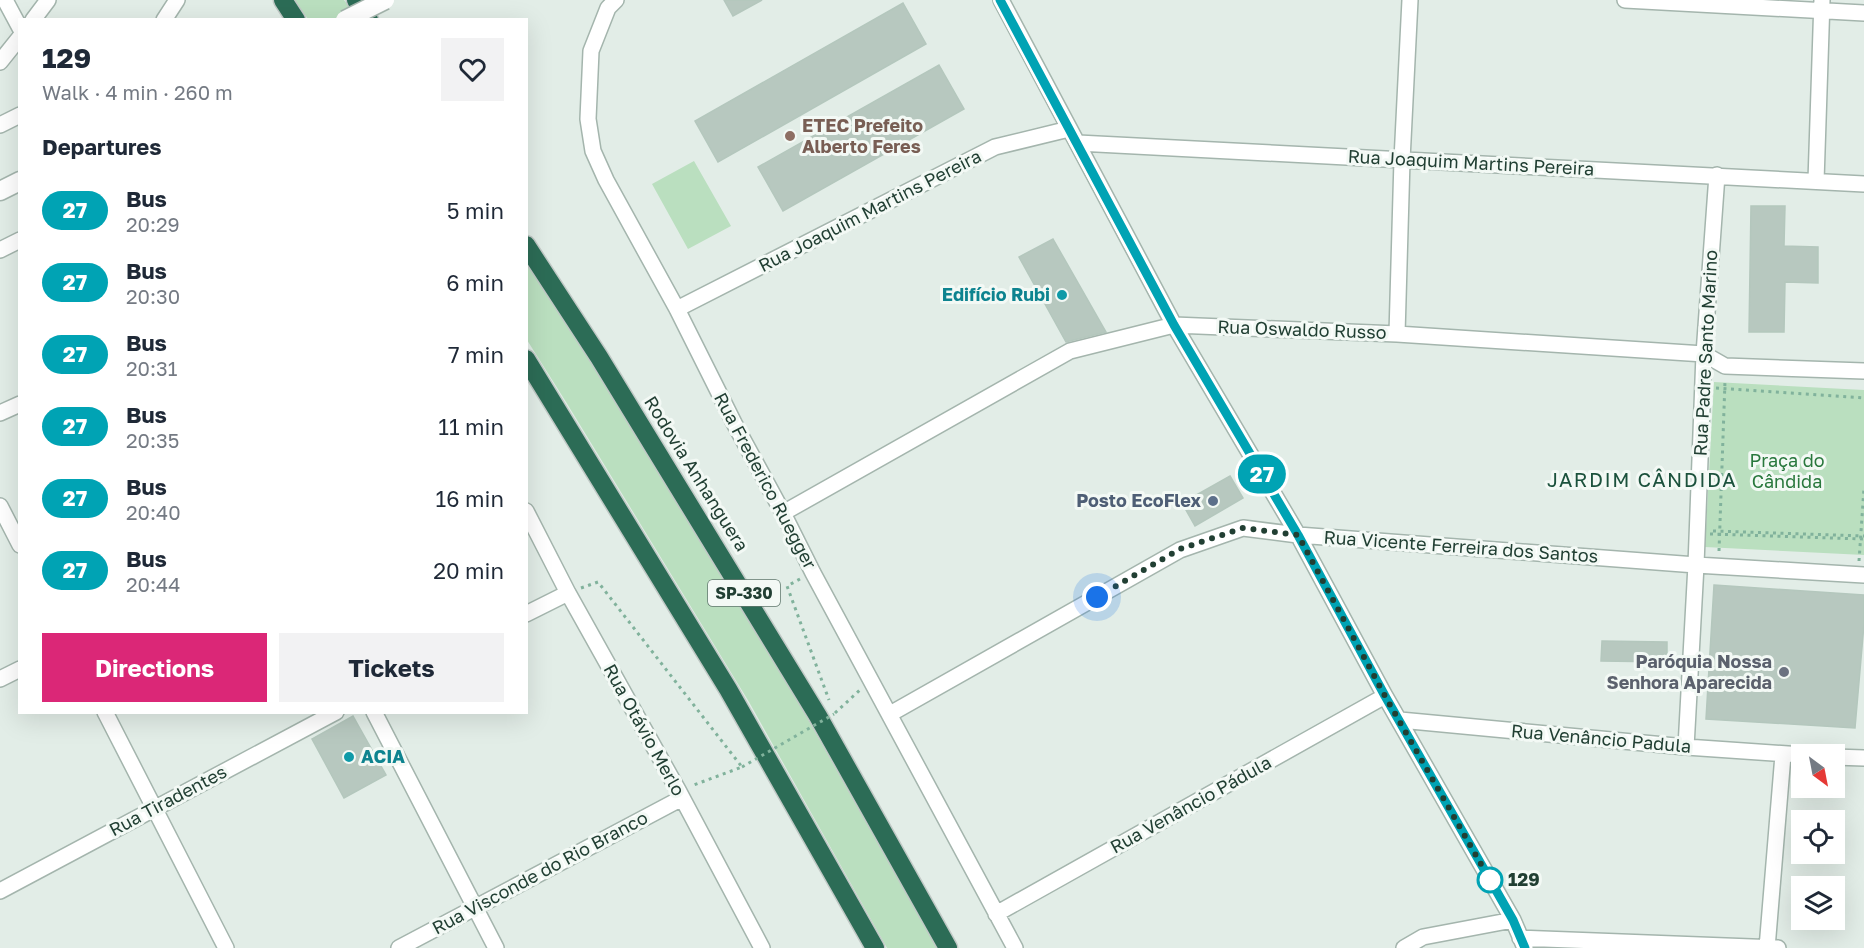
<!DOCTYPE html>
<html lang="en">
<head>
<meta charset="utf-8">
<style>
	:root { --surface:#fff; --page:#f2f2f3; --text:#1f2937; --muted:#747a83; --accent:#db2777 }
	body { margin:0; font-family:"Golos Text",sans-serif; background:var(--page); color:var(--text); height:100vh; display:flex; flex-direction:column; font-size:22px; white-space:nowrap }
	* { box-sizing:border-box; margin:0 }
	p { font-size:20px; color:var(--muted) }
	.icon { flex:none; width:33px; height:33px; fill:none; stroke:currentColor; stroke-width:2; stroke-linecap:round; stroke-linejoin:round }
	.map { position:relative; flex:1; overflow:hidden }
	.panel { position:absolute; left:18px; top:18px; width:510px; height:696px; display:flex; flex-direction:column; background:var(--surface); border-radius:0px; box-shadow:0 6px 24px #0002 }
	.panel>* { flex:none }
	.badge { padding:0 12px; border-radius:20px; font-size:21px; line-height:39px }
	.needle { width:39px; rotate:148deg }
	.buttons { position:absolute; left:1791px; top:744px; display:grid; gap:12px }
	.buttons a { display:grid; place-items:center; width:54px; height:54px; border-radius:0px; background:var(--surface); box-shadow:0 6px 24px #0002; font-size:30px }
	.you { position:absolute; width:30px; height:30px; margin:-15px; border:4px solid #fff; border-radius:50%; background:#1a73e8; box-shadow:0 0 0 9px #1a73e833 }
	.map>.badge { position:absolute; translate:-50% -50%; box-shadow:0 0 0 3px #fff }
	h2 { padding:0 24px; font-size:22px; line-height:54px }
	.round { display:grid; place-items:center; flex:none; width:63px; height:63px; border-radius:0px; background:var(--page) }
	.overview { display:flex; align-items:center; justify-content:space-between; height:102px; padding:0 24px }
	h1 { font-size:28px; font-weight:700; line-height:45px }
	.primary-button { display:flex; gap:12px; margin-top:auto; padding:12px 24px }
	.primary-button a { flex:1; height:69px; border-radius:0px; background:var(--accent); color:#fff; font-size:24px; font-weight:700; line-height:69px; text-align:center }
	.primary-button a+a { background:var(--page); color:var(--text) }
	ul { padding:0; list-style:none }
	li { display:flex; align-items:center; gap:18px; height:72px; padding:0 24px }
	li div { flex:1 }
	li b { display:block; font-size:22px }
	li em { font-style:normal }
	li .badge { min-width:66px; font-weight:700; text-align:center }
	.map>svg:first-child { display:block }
	.green { fill:#badfbf }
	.building { fill:#b7c8bf; stroke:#b4c7bd; stroke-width:1.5 }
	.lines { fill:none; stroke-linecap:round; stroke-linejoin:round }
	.minor-casing { stroke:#a4b5ad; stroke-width:18 }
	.tertiary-casing { stroke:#a4b5ad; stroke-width:21 }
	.motorway-casing { stroke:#c1c9c6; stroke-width:21 }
	.path { stroke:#81b29c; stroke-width:3; stroke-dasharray:3 4.5; stroke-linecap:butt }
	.minor { stroke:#fff; stroke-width:15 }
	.tertiary { stroke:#fff; stroke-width:18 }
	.motorway { stroke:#2c6c56; stroke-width:18 }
	.tertiary-bridge-casing { stroke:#a4b5ad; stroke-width:21; stroke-linecap:butt }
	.path-bridge { stroke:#81b29c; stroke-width:3; stroke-dasharray:3 4.5; stroke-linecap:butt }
	.tertiary-bridge { stroke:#fff; stroke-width:18 }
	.line-casing { stroke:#fff; stroke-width:14 }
	.line { stroke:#00a3b4; stroke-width:9 }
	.walk { stroke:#213f33; stroke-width:6; stroke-dasharray:0 10.8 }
	.education-dot { fill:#8d6e63; stroke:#f3f9f5; stroke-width:2 }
	.culture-dot { fill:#0f9aa8; stroke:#f3f9f5; stroke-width:2 }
	.service-dot { fill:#5c6f8a; stroke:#f3f9f5; stroke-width:2 }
	.worship-dot { fill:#6b7280; stroke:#f3f9f5; stroke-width:2 }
	.stop-dot { fill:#fff; stroke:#00a3b4; stroke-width:3 }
	.labels { text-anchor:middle; stroke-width:6; stroke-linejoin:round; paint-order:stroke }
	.shield { fill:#f3f9f5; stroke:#60776d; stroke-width:1.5 }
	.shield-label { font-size:16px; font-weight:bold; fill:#213f33 }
	.education-label { font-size:18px; font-weight:bold; fill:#785e54; stroke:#f3f9f5; text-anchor:start }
	.street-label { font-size:18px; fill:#213f33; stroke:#f3f9f5 }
	.culture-label { font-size:18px; font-weight:bold; fill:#0d838f; stroke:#f3f9f5; text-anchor:end }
	.park-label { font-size:18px; fill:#29783d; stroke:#f3f9f5 }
	.service-label { font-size:18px; font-weight:bold; fill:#4e5e75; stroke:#f3f9f5; text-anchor:end }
	.worship-label { font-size:18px; font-weight:bold; fill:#5b616d; stroke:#f3f9f5; text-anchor:end }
	.stop-label { font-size:18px; font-weight:bold; fill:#213f33; stroke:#f3f9f5; text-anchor:start }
	.neighbourhood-label { font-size:20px; letter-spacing:1.5px; fill:#1c523d; stroke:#f3f9f5 }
</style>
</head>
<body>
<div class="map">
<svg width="1864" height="948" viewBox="0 0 1864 948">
	<rect width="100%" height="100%" fill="#e2ede7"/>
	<path class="green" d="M 294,0 L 344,0 L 358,19 L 308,19 Z
		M 694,161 L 731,226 L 688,249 L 652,184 Z
		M 526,259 L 601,376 L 788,684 L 937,948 L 887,948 L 749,702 L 566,402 L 527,340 Z
		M 1714,382 L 1864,390 L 1864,555 L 1705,547 Z"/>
	<path class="building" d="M 724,0 L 762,0 L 733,16 Z
		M 903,3 L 926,44 L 718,162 L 695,121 Z
		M 939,65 L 964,109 L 783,211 L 758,167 Z
		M 1751,206 L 1785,206 L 1784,246 L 1818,247 L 1818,283 L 1785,282 L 1784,332 L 1749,332 Z
		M 1053,239 L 1106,332 L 1066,342 L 1019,257 Z
		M 1230,476 L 1243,498 L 1195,526 L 1182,503 Z
		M 1714,585 L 1864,595 L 1864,624 L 1855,728 L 1706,719 Z
		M 1602,641 L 1667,642 L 1667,662 L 1601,661 Z
		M 353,716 L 386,775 L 344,798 L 312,739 Z"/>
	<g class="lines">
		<defs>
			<path id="minor" d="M 5,0 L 20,28
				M 616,0 L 608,8 L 591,51 L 588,119 L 593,151 L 606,180 L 677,309 L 734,423 L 783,513 L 813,573 L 1015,948
				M 1001,0 L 1174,325 L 1298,535 L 1385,696 L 1513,920 L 1525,948
				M 1625,0 L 1864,13
				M 33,20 L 48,0
				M 164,20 L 177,0
				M 0,62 L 20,37
				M 0,125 L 20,115
				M 1078,143 L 1864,184
				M 1816,181 L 1822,0
				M 0,250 L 20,240
				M 677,309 L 995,147 L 1069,129
				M 1397,334 L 1402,160 L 1410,0
				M 0,413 L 20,404
				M 0,506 L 20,545
				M 526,511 L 568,593 L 678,790 L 762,948
				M 783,513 L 1070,351 L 1174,325 L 1397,334 L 1704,354 L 1725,366 L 1864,371
				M 526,614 L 568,593
				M 0,679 L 20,669
				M 105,712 L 226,948
				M 374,712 L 496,948
				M 890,714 L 1180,550 L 1243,528 L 1298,535 L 1696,565 L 1864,575
				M 1400,720 L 1686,747 L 1802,755
				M 1686,747 L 1696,565 L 1704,354 L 1717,175
				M 1834,757 L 1864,758
				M 0,891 L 336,712
				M 996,914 L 1385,696
				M 1520,938 L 1778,948
				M 399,948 L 682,798
				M 1404,948 L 1423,937 L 1513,920
				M 1767,948 L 1783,755"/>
			<path id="tertiary" d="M 0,191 L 20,181"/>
			<path id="motorway" d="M 283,0 L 296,20
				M 356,0 L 369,20
				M 526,245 L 599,357 L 818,716 L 948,948
				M 526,359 L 728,689 L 875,948"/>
		</defs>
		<use href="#minor" class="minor-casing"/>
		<use href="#tertiary" class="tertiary-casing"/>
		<use href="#motorway" class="motorway-casing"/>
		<path class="path" d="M 1716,388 L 1864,398
			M 1713,531 L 1864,536
			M 1710,534 L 1864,539
			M 1719,551 L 1725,381
			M 1859,561 L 1864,488
			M 800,579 L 787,586 L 829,700
			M 581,588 L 598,582 L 742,767 L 691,786
			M 835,713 L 861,689"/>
		<use href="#minor" class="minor"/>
		<use href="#tertiary" class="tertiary"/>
		<use href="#motorway" class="motorway"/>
		<defs>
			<path id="tertiary-bridge" d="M 345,20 L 385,0"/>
		</defs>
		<use href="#tertiary-bridge" class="tertiary-bridge-casing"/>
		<path class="path-bridge" d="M 742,767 L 834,714"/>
		<use href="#tertiary-bridge" class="tertiary-bridge"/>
	</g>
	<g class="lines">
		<defs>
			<path id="line" d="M 1000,0 L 1174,325 L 1298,535 L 1385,696 L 1513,920 L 1525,948"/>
		</defs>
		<use href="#line" class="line-casing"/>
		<use href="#line" class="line"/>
		<path class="walk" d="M 1097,597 L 1180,549 L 1243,528 L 1298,535 L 1385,696 L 1490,880"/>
	</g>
	<circle class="education-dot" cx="790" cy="136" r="6"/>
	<g class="culture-dot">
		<circle cx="1062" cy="295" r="6"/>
		<circle cx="349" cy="757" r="6"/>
	</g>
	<circle class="service-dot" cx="1213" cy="501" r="6"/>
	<circle class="worship-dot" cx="1784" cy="672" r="6"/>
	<circle class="stop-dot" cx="1490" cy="880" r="12"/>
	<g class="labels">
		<rect class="shield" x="708" y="580" width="72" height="26" rx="4.5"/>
		<g class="shield-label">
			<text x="744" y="599">SP-330</text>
		</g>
		<g class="education-label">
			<text x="802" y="132">ETEC Prefeito<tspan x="802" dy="21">Alberto Feres</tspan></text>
		</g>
		<g class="street-label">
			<text transform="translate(1471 163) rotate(3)" y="6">Rua Joaquim Martins Pereira</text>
			<text transform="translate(870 211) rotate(-27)" y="6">Rua Joaquim Martins Pereira</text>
			<text transform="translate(1302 330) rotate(2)" y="6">Rua Oswaldo Russo</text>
			<text transform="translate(1706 353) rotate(-87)" y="6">Rua Padre Santo Marino</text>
			<text transform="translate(696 474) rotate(58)" y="6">Rodovia Anhanguera</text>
			<text transform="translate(765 481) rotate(62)" y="6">Rua Frederico Ruegger</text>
			<text transform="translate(1461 547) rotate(4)" y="6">Rua Vicente Ferreira dos Santos</text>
			<text transform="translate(644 730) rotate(61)" y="6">Rua Otávio Merlo</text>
			<text transform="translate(1601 739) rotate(5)" y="6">Rua Venâncio Padula</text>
			<text transform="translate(168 801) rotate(-28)" y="6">Rua Tiradentes</text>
			<text transform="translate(1191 805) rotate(-29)" y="6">Rua Venâncio Pádula</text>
			<text transform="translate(540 873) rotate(-28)" y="6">Rua Visconde do Rio Branco</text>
		</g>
		<g class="culture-label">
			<text x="1050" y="301">Edifício Rubi</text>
			<text x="361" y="763" text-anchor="start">ACIA</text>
		</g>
		<g class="park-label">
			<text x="1787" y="467">Praça do<tspan x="1787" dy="21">Cândida</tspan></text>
		</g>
		<g class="service-label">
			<text x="1201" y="507">Posto EcoFlex</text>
		</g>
		<g class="worship-label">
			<text x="1772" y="668">Paróquia Nossa<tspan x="1772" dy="21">Senhora Aparecida</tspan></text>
		</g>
		<g class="stop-label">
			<text x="1508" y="886">129</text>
		</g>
		<g class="neighbourhood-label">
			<text x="1642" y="487">JARDIM CÂNDIDA</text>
		</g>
	</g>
</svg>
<div class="buttons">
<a><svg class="needle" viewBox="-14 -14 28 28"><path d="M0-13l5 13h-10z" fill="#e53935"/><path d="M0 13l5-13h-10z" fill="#747a83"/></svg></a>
<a><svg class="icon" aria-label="locate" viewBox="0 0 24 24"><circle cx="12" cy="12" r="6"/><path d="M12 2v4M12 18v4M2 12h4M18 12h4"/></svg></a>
<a><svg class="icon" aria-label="layers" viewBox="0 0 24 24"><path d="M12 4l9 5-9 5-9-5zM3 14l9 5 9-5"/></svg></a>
</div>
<div class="you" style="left:1097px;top:597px"></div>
<b class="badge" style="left:1262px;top:474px;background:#00a3b4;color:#fff">27</b>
<section class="panel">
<div class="overview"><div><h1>129</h1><p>Walk · 4 min · 260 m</p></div><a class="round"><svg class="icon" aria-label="heart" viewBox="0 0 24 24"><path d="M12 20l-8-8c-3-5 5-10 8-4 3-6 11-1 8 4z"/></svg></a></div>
<h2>Departures</h2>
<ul>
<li><span class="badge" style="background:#00a3b4;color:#fff">27</span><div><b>Bus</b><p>20:29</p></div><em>5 min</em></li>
<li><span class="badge" style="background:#00a3b4;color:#fff">27</span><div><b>Bus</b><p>20:30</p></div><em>6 min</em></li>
<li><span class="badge" style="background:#00a3b4;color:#fff">27</span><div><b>Bus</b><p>20:31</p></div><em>7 min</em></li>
<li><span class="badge" style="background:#00a3b4;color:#fff">27</span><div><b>Bus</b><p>20:35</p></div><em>11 min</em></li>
<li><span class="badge" style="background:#00a3b4;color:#fff">27</span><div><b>Bus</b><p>20:40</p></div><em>16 min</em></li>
<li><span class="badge" style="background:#00a3b4;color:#fff">27</span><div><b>Bus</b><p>20:44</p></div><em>20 min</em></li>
</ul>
<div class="primary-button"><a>Directions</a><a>Tickets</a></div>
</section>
</div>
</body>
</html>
